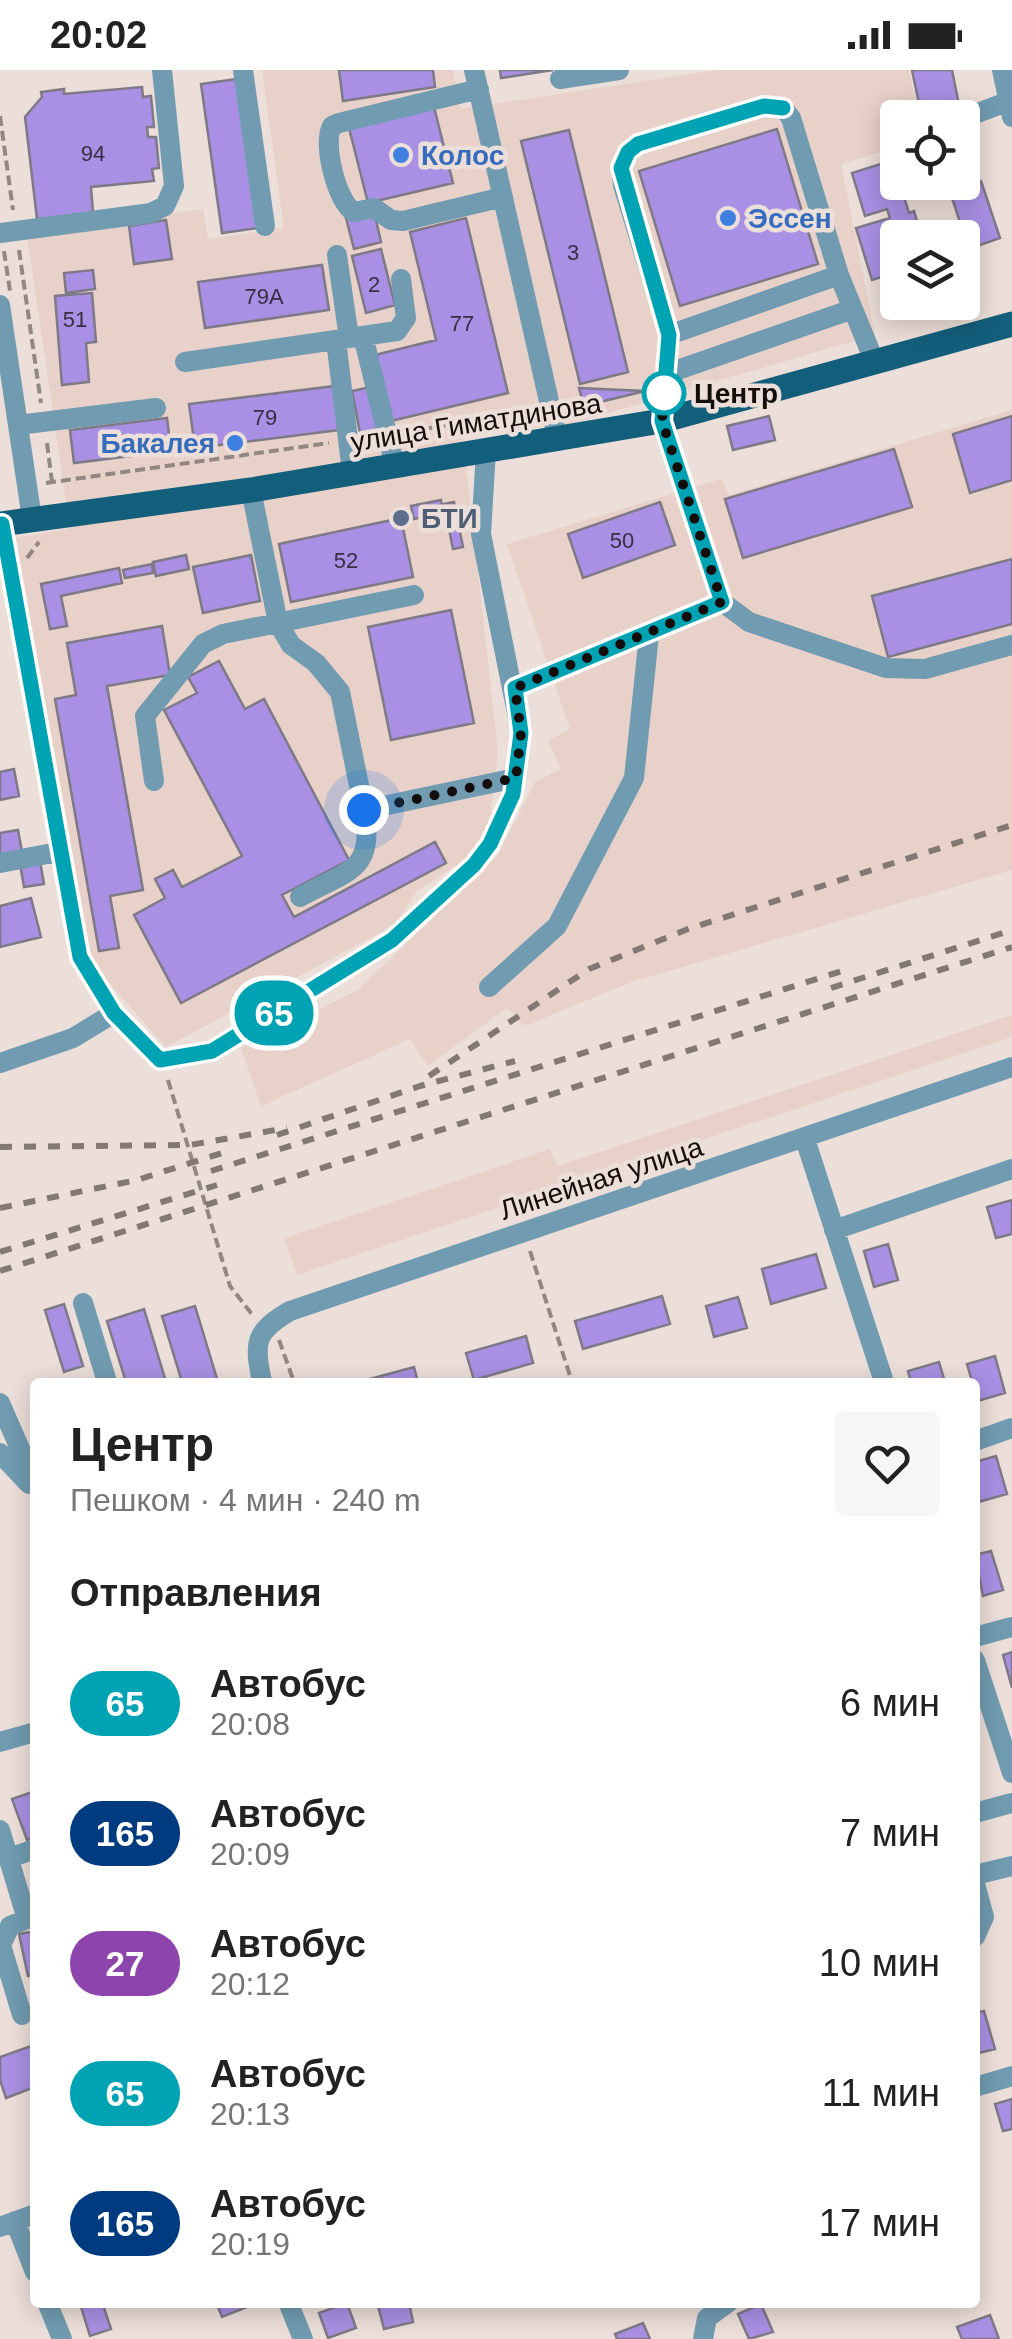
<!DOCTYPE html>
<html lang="ru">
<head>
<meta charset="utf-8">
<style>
	:root { --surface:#fff; --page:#f6f6f6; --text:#222; --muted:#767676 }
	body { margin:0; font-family:Arial,sans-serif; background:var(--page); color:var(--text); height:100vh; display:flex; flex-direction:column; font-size:38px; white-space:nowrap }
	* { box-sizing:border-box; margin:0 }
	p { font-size:32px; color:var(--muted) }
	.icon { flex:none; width:55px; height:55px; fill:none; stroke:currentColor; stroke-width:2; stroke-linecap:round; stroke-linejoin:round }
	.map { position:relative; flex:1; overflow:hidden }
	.panel { position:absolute; left:30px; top:1308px; width:950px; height:930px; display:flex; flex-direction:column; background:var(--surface); border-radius:10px; box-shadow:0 5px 25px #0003 }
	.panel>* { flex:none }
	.badge { padding:0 20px; border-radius:32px; font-size:35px; line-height:65px }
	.fabs { position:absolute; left:880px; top:30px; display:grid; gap:20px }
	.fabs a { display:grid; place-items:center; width:100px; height:100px; border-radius:10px; background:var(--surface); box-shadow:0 5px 25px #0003; font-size:50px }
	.you { position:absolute; width:50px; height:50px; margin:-25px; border:8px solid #fff; border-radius:50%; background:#1a73e8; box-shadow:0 0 0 15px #1a73e833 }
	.map>.badge { position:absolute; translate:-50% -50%; box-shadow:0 0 0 5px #fff }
	h2 { padding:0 40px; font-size:38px; line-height:90px }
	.round { display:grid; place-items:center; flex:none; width:105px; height:105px; border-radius:10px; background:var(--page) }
	.head { display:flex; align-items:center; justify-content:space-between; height:170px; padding:0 40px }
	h1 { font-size:48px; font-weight:600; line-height:75px }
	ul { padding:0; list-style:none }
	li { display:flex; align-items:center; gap:30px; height:130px; padding:0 40px }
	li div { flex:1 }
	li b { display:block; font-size:38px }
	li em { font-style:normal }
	li .badge { min-width:110px; font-weight:700; text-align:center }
	.status { display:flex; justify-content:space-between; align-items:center; height:70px; padding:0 50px; background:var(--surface); direction:ltr }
	.status svg { height:28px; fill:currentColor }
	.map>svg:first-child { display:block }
	.built { fill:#e8d1c9 }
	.building { fill:#a990e4; stroke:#7d7a86; stroke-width:2.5 }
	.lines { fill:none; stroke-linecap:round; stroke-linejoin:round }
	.path { stroke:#918783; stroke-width:4; stroke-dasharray:10 5; stroke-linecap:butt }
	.minor { stroke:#719bb0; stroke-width:20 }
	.major { stroke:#135e7b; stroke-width:25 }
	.rail { stroke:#827975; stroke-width:6; stroke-dasharray:12 12; stroke-linecap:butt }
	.line-casing { stroke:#fff; stroke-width:22 }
	.line { stroke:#00a3b4; stroke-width:15 }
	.walk { stroke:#130e0c; stroke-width:10; stroke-dasharray:0 18 }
	.shop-dot { fill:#3f7fe0; stroke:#ecded8; stroke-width:4 }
	.stop-dot { fill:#fff; stroke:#00a3b4; stroke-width:5 }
	.service-dot { fill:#5c6f8a; stroke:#ecded8; stroke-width:4 }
	.labels { text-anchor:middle; stroke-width:9; stroke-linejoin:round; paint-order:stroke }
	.number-label { font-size:22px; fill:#382e42 }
	.shop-label { font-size:28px; font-weight:bold; fill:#366cbe; stroke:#ecded8; text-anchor:start }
	.stop-label { font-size:28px; font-weight:bold; fill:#130e0c; stroke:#ecded8; text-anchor:start }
	.street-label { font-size:28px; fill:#130e0c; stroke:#ecded8 }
	.service-label { font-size:28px; font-weight:bold; fill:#4e5e75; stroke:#ecded8; text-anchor:start }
</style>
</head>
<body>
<div class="status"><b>20:02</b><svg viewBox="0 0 49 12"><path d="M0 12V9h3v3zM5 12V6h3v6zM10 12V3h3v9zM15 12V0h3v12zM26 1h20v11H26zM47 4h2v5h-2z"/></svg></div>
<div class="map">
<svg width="1012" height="2269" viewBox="0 0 1012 2269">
	<rect width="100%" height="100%" fill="#ecded8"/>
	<path class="built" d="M 262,0 L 453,0 L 460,39 L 717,0 L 909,0 L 919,47 L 898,48 L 897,77 L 841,94 L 875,265 L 571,354 L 463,367 L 498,682 L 487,775 L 417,821 L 396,854 L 166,977 L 87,888 L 13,468 L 70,459 L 27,165 L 203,139 L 208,169 L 284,158 Z
		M 1012,340 L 1012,800 L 632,912 L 524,956 L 507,938 L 428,996 L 410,969 L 261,1036 L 241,978 L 358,920 L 498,785 L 535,712 L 561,699 L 548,671 L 570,659 L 507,474 L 721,409 L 729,425 Z
		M 1012,945 L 1012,967 L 297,1205 L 284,1168 L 550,1079 L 557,1096 Z"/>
	<path class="building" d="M 339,0 L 433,0 L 435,17 L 343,31 Z
		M 500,0 L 553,0 L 501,8 Z
		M 912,0 L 952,0 L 960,40 L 922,48 Z
		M 237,9 L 258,158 L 222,163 L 201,14 Z
		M 142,17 L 143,27 L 151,26 L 154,57 L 147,57 L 148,67 L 156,67 L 159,98 L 152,99 L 154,111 L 91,117 L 93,143 L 37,149 L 25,47 L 42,27 L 41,22 L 64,19 L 64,24 Z
		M 434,37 L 453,113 L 368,133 L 349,58 Z
		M 777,59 L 818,194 L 680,236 L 639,101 Z
		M 569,60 L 628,302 L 580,314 L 521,71 Z
		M 893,90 L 909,143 L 914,141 L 922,168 L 898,168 L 898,202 L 872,210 L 856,158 L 890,148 L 887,139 L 865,146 L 852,103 Z
		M 981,111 L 1000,168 L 969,179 L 950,122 Z
		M 374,141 L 381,172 L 354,179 L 346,148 Z
		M 466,148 L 508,323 L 391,351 L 375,285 L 436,270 L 410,162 Z
		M 166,150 L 172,189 L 134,194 L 129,156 Z
		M 381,179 L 395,235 L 366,243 L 352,186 Z
		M 322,195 L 329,240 L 205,258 L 198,212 Z
		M 93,200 L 95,219 L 66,223 L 64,203 Z
		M 92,223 L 96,272 L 86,273 L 89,312 L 62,315 L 55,226 Z
		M 335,316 L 340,360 L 195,378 L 189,334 Z
		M 371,317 L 379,359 L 360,363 L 352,321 Z
		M 579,318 L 645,321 L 584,336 Z
		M 769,346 L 775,370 L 733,380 L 727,356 Z
		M 1012,346 L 1012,410 L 970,423 L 953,364 Z
		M 167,348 L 171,381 L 74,393 L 70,360 Z
		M 894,379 L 912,437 L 743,488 L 725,429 Z
		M 441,430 L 443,443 L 414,449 L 411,436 Z
		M 454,432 L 463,477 L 453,479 L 444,434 Z
		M 660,432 L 675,475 L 583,508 L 568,464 Z
		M 401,448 L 413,507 L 291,532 L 279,474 Z
		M 186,485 L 189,499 L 156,506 L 153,492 Z
		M 251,485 L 260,531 L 203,543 L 193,497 Z
		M 1012,489 L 1012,554 L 888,587 L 872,526 Z
		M 152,494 L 153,503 L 125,508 L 123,500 Z
		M 119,498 L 122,513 L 61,526 L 67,556 L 50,559 L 41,514 Z
		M 451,540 L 474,653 L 391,670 L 368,557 Z
		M 162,556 L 170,605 L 107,616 L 143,820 L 110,826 L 119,878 L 99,881 L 55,629 L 76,625 L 67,573 Z
		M 219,591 L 245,639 L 264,629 L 349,790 L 282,825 L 294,847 L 435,772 L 446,793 L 181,933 L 134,845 L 165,828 L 155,809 L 173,800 L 182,817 L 242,786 L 164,640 L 197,623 L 188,607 Z
		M 14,699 L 19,726 L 0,730 L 0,702 Z
		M 18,760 L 22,782 L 0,786 L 0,763 Z
		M 40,791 L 44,814 L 24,817 L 20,794 Z
		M 31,828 L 41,867 L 0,877 L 0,836 Z
		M 1012,1130 L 1012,1164 L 996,1168 L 987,1137 Z
		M 888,1174 L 898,1210 L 874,1217 L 864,1181 Z
		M 816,1184 L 826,1218 L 771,1234 L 762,1199 Z
		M 662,1226 L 670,1254 L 583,1279 L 575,1251 Z
		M 738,1227 L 747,1258 L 714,1267 L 706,1236 Z
		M 64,1234 L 83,1296 L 64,1302 L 45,1240 Z
		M 195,1236 L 218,1312 L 182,1312 L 162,1246 Z
		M 144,1239 L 166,1312 L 126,1312 L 107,1251 Z
		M 526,1266 L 533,1293 L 474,1310 L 466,1283 Z
		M 995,1286 L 1005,1323 L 978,1331 L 967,1294 Z
		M 939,1292 L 945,1312 L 911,1312 L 908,1301 Z
		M 414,1297 L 418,1312 L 359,1312 Z
		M 996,1386 L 1007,1424 L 975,1433 L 975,1392 Z
		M 991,1481 L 1003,1520 L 983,1526 L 975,1485 Z
		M 1012,1582 L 1012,1618 L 1003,1585 Z
		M 35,1721 L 35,1767 L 27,1770 L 12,1729 Z
		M 35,1861 L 35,1904 L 28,1906 L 19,1864 Z
		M 984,1941 L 995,1979 L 975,1984 L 975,1943 Z
		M 34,1975 L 35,2017 L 6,2028 L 0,2010 L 0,1987 Z
		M 1012,2029 L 1012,2059 L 1003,2061 L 995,2034 Z
		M 102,2232 L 111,2259 L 90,2266 L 81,2237 Z
		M 216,2232 L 251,2232 L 252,2235 L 222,2247 Z
		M 377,2232 L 409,2232 L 413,2252 L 384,2259 Z
		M 347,2233 L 356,2258 L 328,2268 L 319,2243 Z
		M 761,2234 L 773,2262 L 749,2269 L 738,2244 Z
		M 990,2245 L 999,2269 L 962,2269 L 957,2257 Z
		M 643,2253 L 650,2269 L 617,2269 L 615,2264 Z"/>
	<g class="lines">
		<path class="path" d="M 0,46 L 13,140
			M 19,180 L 41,333
			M 4,181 L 10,221
			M 408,362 L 531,340
			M 47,373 L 52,412
			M 46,413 L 329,373
			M 27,488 L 39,472
			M 168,1010 L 230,1216 L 254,1247
			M 530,1181 L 572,1312
			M 279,1270 L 294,1312"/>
		<path class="minor" d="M 243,0 L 265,156
			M 474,0 L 558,371
			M 1002,0 L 1012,47
			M 560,9 L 619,0
			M 479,19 L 339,53 L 332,56 C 322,73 337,133 354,142 L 374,138 L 391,150 L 403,151 L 503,127
			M 962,49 L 1009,31
			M 0,163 L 151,143 L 165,136 L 174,116 L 162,0
			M 337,185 L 349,268
			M 0,235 L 32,449
			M 669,265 L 623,115 C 621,96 623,86 638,74 L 764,36 L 783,38 L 791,48 L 839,205
			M 363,266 L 395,396
			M 336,270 L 352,402
			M 185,292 L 397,261 L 406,248 L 401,209
			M 875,293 L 839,205 L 669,265 L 661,351 L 722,532 L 749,552 L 886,598 L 925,599 L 1012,575
			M 666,304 L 853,239
			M 18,355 L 156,338
			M 251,420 L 278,553 L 291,575 L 316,593 L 340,622 L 364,740 L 516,708
			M 2,454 L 80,887 L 114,943 L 160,990 L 212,981 L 392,870 L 474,795 L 490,774 L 513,724 L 521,663 L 481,464 L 486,381
			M 515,618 L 722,532
			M 154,711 L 145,646 L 203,574 L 223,564 L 414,525
			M 0,793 L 58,782
			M 300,827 C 347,801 376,801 364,740
			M 489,917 L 557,856 L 634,708 L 649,565
			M 0,993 L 73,968 L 114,943
			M 805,1069 L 884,1312
			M 834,1160 L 1012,1099
			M 83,1233 L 107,1312
			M 262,1312 C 254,1272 254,1262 290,1241 L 1012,997
			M 0,1333 L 35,1413
			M 975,1371 L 1012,1358
			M 0,1383 L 29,1414
			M 975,1567 L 1012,1557
			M 975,1590 L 1012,1703
			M 0,1672 L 35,1662
			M 975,1743 L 1012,1733
			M 0,1760 L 27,1849 L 35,1847
			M 9,1788 L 35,1779
			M 975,1805 L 1012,1796
			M 975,1814 L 984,1847 L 975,1867
			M 22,1945 L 1,1875 L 10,1856 L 27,1849
			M 975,2017 L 1012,2006
			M 15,2151 L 35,2202
			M 0,2157 L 35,2144
			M 47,2232 L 62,2269
			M 288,2232 L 303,2269
			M 703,2269 L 707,2248 L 729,2232"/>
		<path class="major" d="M 0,454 L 251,420 L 661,351 L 1012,254"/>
		<path class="rail" d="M 831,918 L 1012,860
			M 429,1006 L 589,899 L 688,859 L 1012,755
			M 277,1065 L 420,1016 L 515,991
			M 0,1077 L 190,1075 L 287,1058
			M 211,1101 L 845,900
			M 0,1138 L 137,1110 L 225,1082
			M 0,1182 L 217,1115
			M 0,1201 L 1012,877"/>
	</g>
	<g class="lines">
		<defs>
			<path id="line" d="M 2,454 L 80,887 L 114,943 L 160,990 L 212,981 L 392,870 L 474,795 L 490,774 L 513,724 L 521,663 L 515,618 L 722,532 L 662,351 L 669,265 L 621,98 L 628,82 L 638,74 L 764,36 L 783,38"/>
		</defs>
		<use href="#line" class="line-casing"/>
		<use href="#line" class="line"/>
		<path class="walk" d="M 364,740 L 516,708 L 521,663 L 515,618 L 722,532 L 662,351 L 664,323"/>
	</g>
	<g class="shop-dot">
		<circle cx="401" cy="85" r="10"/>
		<circle cx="728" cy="148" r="10"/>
		<circle cx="235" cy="373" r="10"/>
	</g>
	<circle class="stop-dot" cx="664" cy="323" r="20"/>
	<circle class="service-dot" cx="401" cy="448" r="10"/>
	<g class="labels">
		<g class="number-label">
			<text x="93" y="91">94</text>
			<text x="573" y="190">3</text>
			<text x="374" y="222">2</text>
			<text x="264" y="234">79А</text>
			<text x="75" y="257">51</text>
			<text x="462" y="261">77</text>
			<text x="265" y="355">79</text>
			<text x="622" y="478">50</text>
			<text x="346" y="498">52</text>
		</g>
		<g class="shop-label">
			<text x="421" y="95">Колос</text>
			<text x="748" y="158">Эссен</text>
			<text x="215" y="383" text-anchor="end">Бакалея</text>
		</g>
		<g class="stop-label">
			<text x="694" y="333">Центр</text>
		</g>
		<g class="street-label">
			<text transform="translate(476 352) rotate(-9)" y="10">улица Гиматдинова</text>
			<text transform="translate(601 1108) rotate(-18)" y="10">Линейная улица</text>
		</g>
		<g class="service-label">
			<text x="421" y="458">БТИ</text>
		</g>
	</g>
</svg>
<div class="fabs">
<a><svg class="icon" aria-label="locate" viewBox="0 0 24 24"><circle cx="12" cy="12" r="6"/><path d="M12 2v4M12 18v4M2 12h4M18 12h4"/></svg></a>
<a><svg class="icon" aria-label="layers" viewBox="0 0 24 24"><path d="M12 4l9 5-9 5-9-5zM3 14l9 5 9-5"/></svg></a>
</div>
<div class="you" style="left:364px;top:740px"></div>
<b class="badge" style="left:274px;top:943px;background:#00a3b4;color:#fff">65</b>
<section class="panel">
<div class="head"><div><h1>Центр</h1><p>Пешком · 4 мин · 240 m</p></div><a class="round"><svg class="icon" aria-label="heart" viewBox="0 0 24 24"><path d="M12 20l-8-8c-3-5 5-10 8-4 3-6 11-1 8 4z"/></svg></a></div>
<h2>Отправления</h2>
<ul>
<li><span class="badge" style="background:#00a3b4;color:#fff">65</span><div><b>Автобус</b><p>20:08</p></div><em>6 мин</em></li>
<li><span class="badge" style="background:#003b80;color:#fff">165</span><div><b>Автобус</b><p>20:09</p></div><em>7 мин</em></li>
<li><span class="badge" style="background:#8e44ad;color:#fff">27</span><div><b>Автобус</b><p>20:12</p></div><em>10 мин</em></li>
<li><span class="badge" style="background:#00a3b4;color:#fff">65</span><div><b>Автобус</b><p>20:13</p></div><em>11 мин</em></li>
<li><span class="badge" style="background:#003b80;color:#fff">165</span><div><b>Автобус</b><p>20:19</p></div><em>17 мин</em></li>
</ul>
</section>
</div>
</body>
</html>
